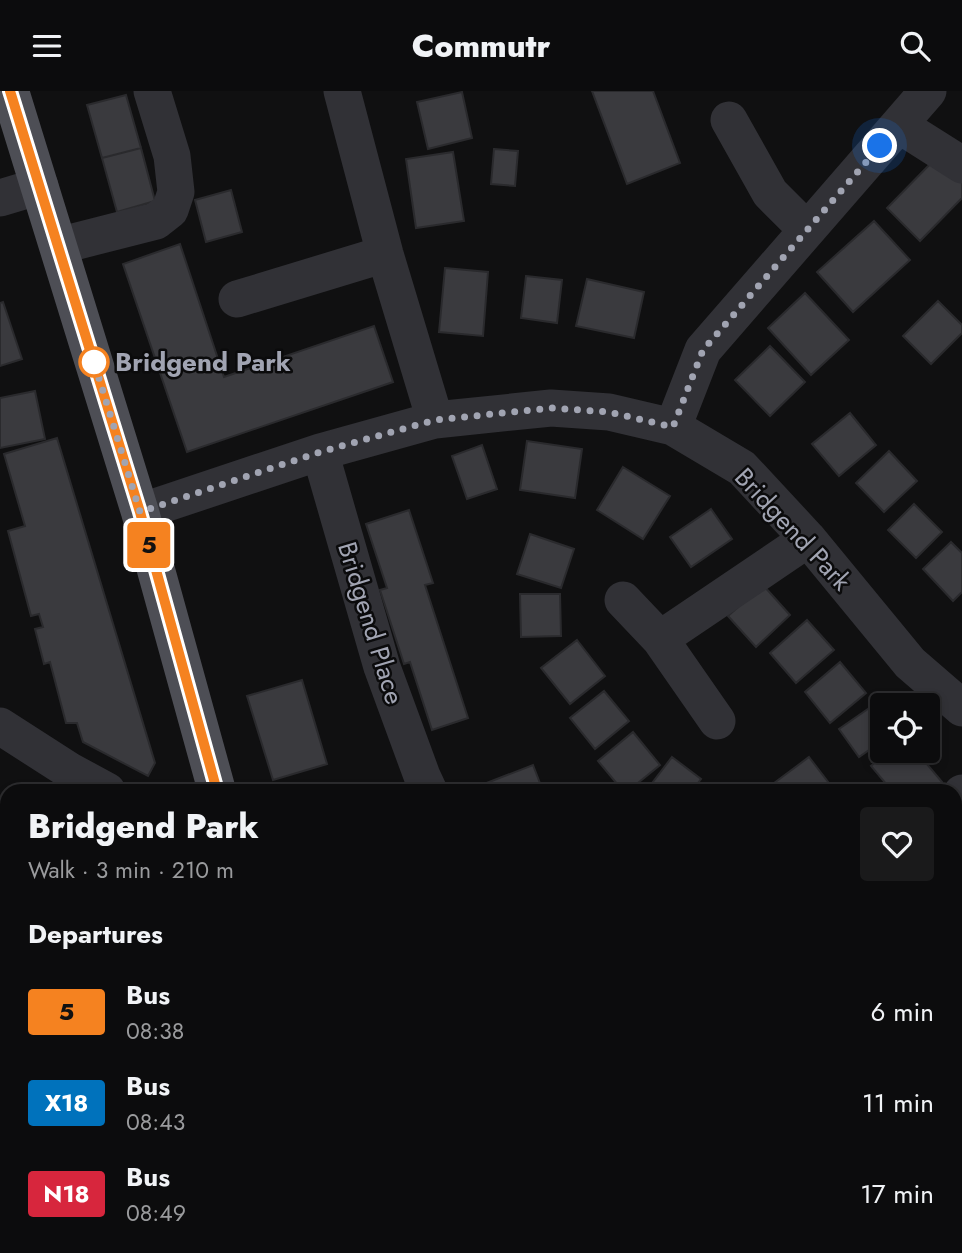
<!DOCTYPE html>
<html lang="en">
<head>
<meta charset="utf-8">
<style>
	:root { --surface:#0c0c0d; --page:#1a1a1b; --text:#f1f3f6; --muted:#9a9b9d; --line:#2c2c2e }
	body { margin:0; font-family:Jost,sans-serif; background:var(--page); color:var(--text); height:100vh; display:flex; flex-direction:column; font-size:26px; white-space:nowrap }
	* { box-sizing:border-box; margin:0 }
	p { font-size:23px; color:var(--muted) }
	.icon { flex:none; width:38px; height:38px; fill:none; stroke:currentColor; stroke-width:2; stroke-linecap:round; stroke-linejoin:round }
	.map { position:relative; flex:1; overflow:hidden }
	.panel { position:absolute; left:0px; top:693px; width:962px; height:469px; display:flex; flex-direction:column; background:var(--surface); border-radius:21px 21px 0 0; box-shadow:0 4px 10px #0003,0 0 0 2px var(--line) }
	.panel>* { flex:none }
	.badge { padding:0 14px; border-radius:5px; font-size:24px; line-height:46px }
	.controls { position:absolute; left:870px; top:602px; display:grid; gap:14px }
	.controls a { display:grid; place-items:center; width:70px; height:70px; border-radius:7px; background:var(--surface); box-shadow:0 4px 10px #0003,0 0 0 2px var(--line); font-size:35px }
	.you { position:absolute; width:35px; height:35px; margin:-18px; border:5px solid #fff; border-radius:50%; background:#1a73e8; box-shadow:0 0 0 10px #1a73e833 }
	.map>.badge { position:absolute; translate:-50% -50%; box-shadow:0 0 0 4px #fff }
	h2 { padding:0 28px; font-size:26px; line-height:63px }
	.round { display:grid; place-items:center; flex:none; width:74px; height:74px; border-radius:7px; background:var(--page) }
	.overview { display:flex; align-items:center; justify-content:space-between; height:119px; padding:0 28px }
	h1 { font-size:33px; font-weight:800; line-height:52px }
	ul { padding:0; list-style:none }
	li { display:flex; align-items:center; gap:21px; height:91px; padding:0 28px }
	li div { flex:1 }
	li b { display:block; font-size:26px }
	li em { font-style:normal }
	li .badge { min-width:77px; font-weight:700; text-align:center }
	header { display:flex; justify-content:space-between; align-items:center; height:91px; padding:0 28px; background:var(--surface); font-size:32px; font-weight:800 }
	.map>svg:first-child { display:block }
	.building { fill:#3a3a3e; stroke:#2a2a2d; stroke-width:2 }
	.lines { fill:none; stroke-linecap:round; stroke-linejoin:round }
	.path { stroke:#37383d; stroke-width:4.5; stroke-dasharray:3.5 5; stroke-linecap:butt }
	.minor { stroke:#313136; stroke-width:37 }
	.major { stroke:#4d4e55; stroke-width:38 }
	.line-casing { stroke:#fff; stroke-width:16 }
	.line { stroke:#f58220; stroke-width:10 }
	.walk { stroke:#a1a4b2; stroke-width:7; stroke-dasharray:0 12.6 }
	.stop-dot { fill:#fff; stroke:#f58220; stroke-width:3.5 }
	.labels { text-anchor:middle; stroke-width:5; stroke-linejoin:round; paint-order:stroke }
	.stop-label { font-size:26px; font-weight:bold; fill:#a1a4b2; stroke:#0b0b0c; text-anchor:start }
	.street-label { font-size:26px; fill:#a1a4b2; stroke:#0b0b0c }
</style>
</head>
<body>
<header><svg class="icon" aria-label="menu" viewBox="0 0 24 24"><path d="M4 6h16M4 12h16M4 18h16"/></svg>Commutr<svg class="icon" aria-label="search" viewBox="0 0 24 24"><circle cx="10" cy="10" r="6"/><path d="M15 15l6 6"/></svg></header>
<div class="map">
<svg width="962" height="1162" viewBox="0 0 962 1162">
	<rect width="100%" height="100%" fill="#101011"/>
	<path class="building" d="M 592,0 L 653,0 L 680,72 L 627,93 Z
		M 462,1 L 472,47 L 428,58 L 417,11 Z
		M 126,4 L 141,57 L 102,67 L 87,14 Z
		M 141,57 L 155,110 L 117,121 L 102,67 Z
		M 494,58 L 518,60 L 515,95 L 491,93 Z
		M 453,61 L 464,130 L 416,137 L 406,68 Z
		M 938,65 L 962,88 L 962,107 L 920,150 L 887,117 Z
		M 231,99 L 242,141 L 206,151 L 195,109 Z
		M 874,130 L 910,169 L 853,221 L 817,181 Z
		M 180,153 L 224,286 L 374,235 L 393,291 L 187,361 L 123,173 Z
		M 445,177 L 488,181 L 483,245 L 439,241 Z
		M 526,185 L 562,189 L 557,232 L 521,227 Z
		M 587,188 L 644,201 L 634,247 L 576,235 Z
		M 805,202 L 849,249 L 811,284 L 768,237 Z
		M 938,210 L 962,234 L 962,242 L 931,273 L 903,245 Z
		M 3,211 L 22,268 L 0,275 L 0,212 Z
		M 770,255 L 805,291 L 770,325 L 735,289 Z
		M 35,300 L 45,348 L 0,357 L 0,307 Z
		M 850,322 L 876,354 L 839,385 L 812,353 Z
		M 57,347 L 155,672 L 148,685 L 83,651 L 77,632 L 66,632 L 50,571 L 44,573 L 35,538 L 43,536 L 39,523 L 31,525 L 8,440 L 25,435 L 4,363 Z
		M 527,350 L 582,358 L 575,407 L 520,399 Z
		M 482,354 L 497,398 L 467,408 L 452,365 Z
		M 889,360 L 917,390 L 884,421 L 856,392 Z
		M 623,376 L 670,405 L 643,448 L 597,419 Z
		M 914,413 L 942,441 L 916,467 L 888,439 Z
		M 711,418 L 732,448 L 691,476 L 670,446 Z
		M 409,419 L 433,492 L 425,494 L 468,627 L 432,639 L 410,571 L 404,573 L 380,499 L 387,497 L 366,433 Z
		M 530,443 L 574,458 L 561,497 L 517,483 Z
		M 951,451 L 962,462 L 962,501 L 953,510 L 923,478 Z
		M 763,494 L 790,524 L 756,556 L 728,525 Z
		M 520,503 L 560,503 L 561,545 L 521,546 Z
		M 807,529 L 834,559 L 796,592 L 770,562 Z
		M 577,549 L 605,585 L 570,613 L 541,577 Z
		M 840,571 L 866,602 L 830,632 L 805,601 Z
		M 302,589 L 327,673 L 273,689 L 247,605 Z
		M 604,600 L 629,630 L 595,658 L 570,627 Z
		M 875,613 L 882,622 L 882,650 L 859,666 L 839,638 Z
		M 633,641 L 660,674 L 628,700 L 623,700 L 598,670 Z
		M 889,660 L 916,660 L 942,691 L 932,700 L 892,700 L 871,675 Z
		M 672,666 L 701,688 L 692,700 L 646,700 Z
		M 809,666 L 835,700 L 767,700 L 766,698 Z
		M 533,674 L 543,700 L 466,700 Z
		M 0,734 L 7,744 L 7,803 L 2,806 L 0,803 Z
		M 962,806 L 962,866 L 956,871 L 956,811 Z
		M 0,872 L 7,876 L 7,913 L 0,909 Z
		M 7,1079 L 7,1126 L 0,1127 L 0,1080 Z
		M 539,1155 L 554,1155 L 562,1162 L 532,1162 Z
		M 768,1155 L 813,1155 L 806,1162 L 775,1162 Z
		M 831,1155 L 881,1155 L 889,1162 L 824,1162 Z"/>
	<g class="lines">
		<path class="path" d="M 357,700 L 387,693"/>
		<path class="minor" d="M 342,0 L 385,163 L 435,329
			M 729,29 L 770,102 L 807,139
			M 899,34 L 962,74
			M 0,107 L 40,95
			M 58,155 L 156,130 L 170,119 L 176,101 L 172,65 L 152,0
			M 237,208 L 385,163
			M 673,336 L 703,259 L 928,0
			M 320,361 L 382,576 L 422,685 L 429,700
			M 140,421 L 320,361 L 435,329 L 551,317 L 609,321 L 673,336 L 742,377 L 808,448 L 910,572 L 962,617
			M 623,509 L 660,548 L 717,630
			M 660,548 L 808,448
			M 0,635 L 70,680 L 107,700
			M 956,714 L 962,702
			M 0,1018 L 7,1010"/>
		<path class="major" d="M 10,0 L 140,421 L 217,700
			M 313,1155 L 315,1162
			M 399,1155 L 407,1162"/>
	</g>
	<g class="lines">
		<defs>
			<path id="line" d="M 10,0 L 140,421 L 217,700"/>
		</defs>
		<use href="#line" class="line-casing"/>
		<use href="#line" class="line"/>
		<path class="walk" d="M 94,271 L 91,261 L 140,421 L 320,361 L 435,329 L 551,317 L 609,321 L 673,336 L 703,259 L 880,55"/>
	</g>
	<circle class="stop-dot" cx="94" cy="271" r="14"/>
	<g class="labels">
		<g class="stop-label">
			<text x="115" y="280">Bridgend Park</text>
		</g>
		<g class="street-label">
			<text transform="translate(793 438) rotate(47)" y="9">Bridgend Park</text>
			<text transform="translate(371 532) rotate(73)" y="9">Bridgend Place</text>
		</g>
	</g>
</svg>
<div class="controls">
<a><svg class="icon" aria-label="locate" viewBox="0 0 24 24"><circle cx="12" cy="12" r="6"/><path d="M12 2v4M12 18v4M2 12h4M18 12h4"/></svg></a>
</div>
<div class="you" style="left:880px;top:55px"></div>
<b class="badge" style="left:149px;top:454px;background:#f58220;color:#111">5</b>
<section class="panel">
<div class="overview"><div><h1>Bridgend Park</h1><p>Walk · 3 min · 210 m</p></div><a class="round"><svg class="icon" aria-label="heart" viewBox="0 0 24 24"><path d="M12 20l-8-8c-3-5 5-10 8-4 3-6 11-1 8 4z"/></svg></a></div>
<h2>Departures</h2>
<ul>
<li><span class="badge" style="background:#f58220;color:#111">5</span><div><b>Bus</b><p>08:38</p></div><em>6 min</em></li>
<li><span class="badge" style="background:#0072bc;color:#fff">X18</span><div><b>Bus</b><p>08:43</p></div><em>11 min</em></li>
<li><span class="badge" style="background:#d7263d;color:#fff">N18</span><div><b>Bus</b><p>08:49</p></div><em>17 min</em></li>
</ul>
</section>
</div>
</body>
</html>
